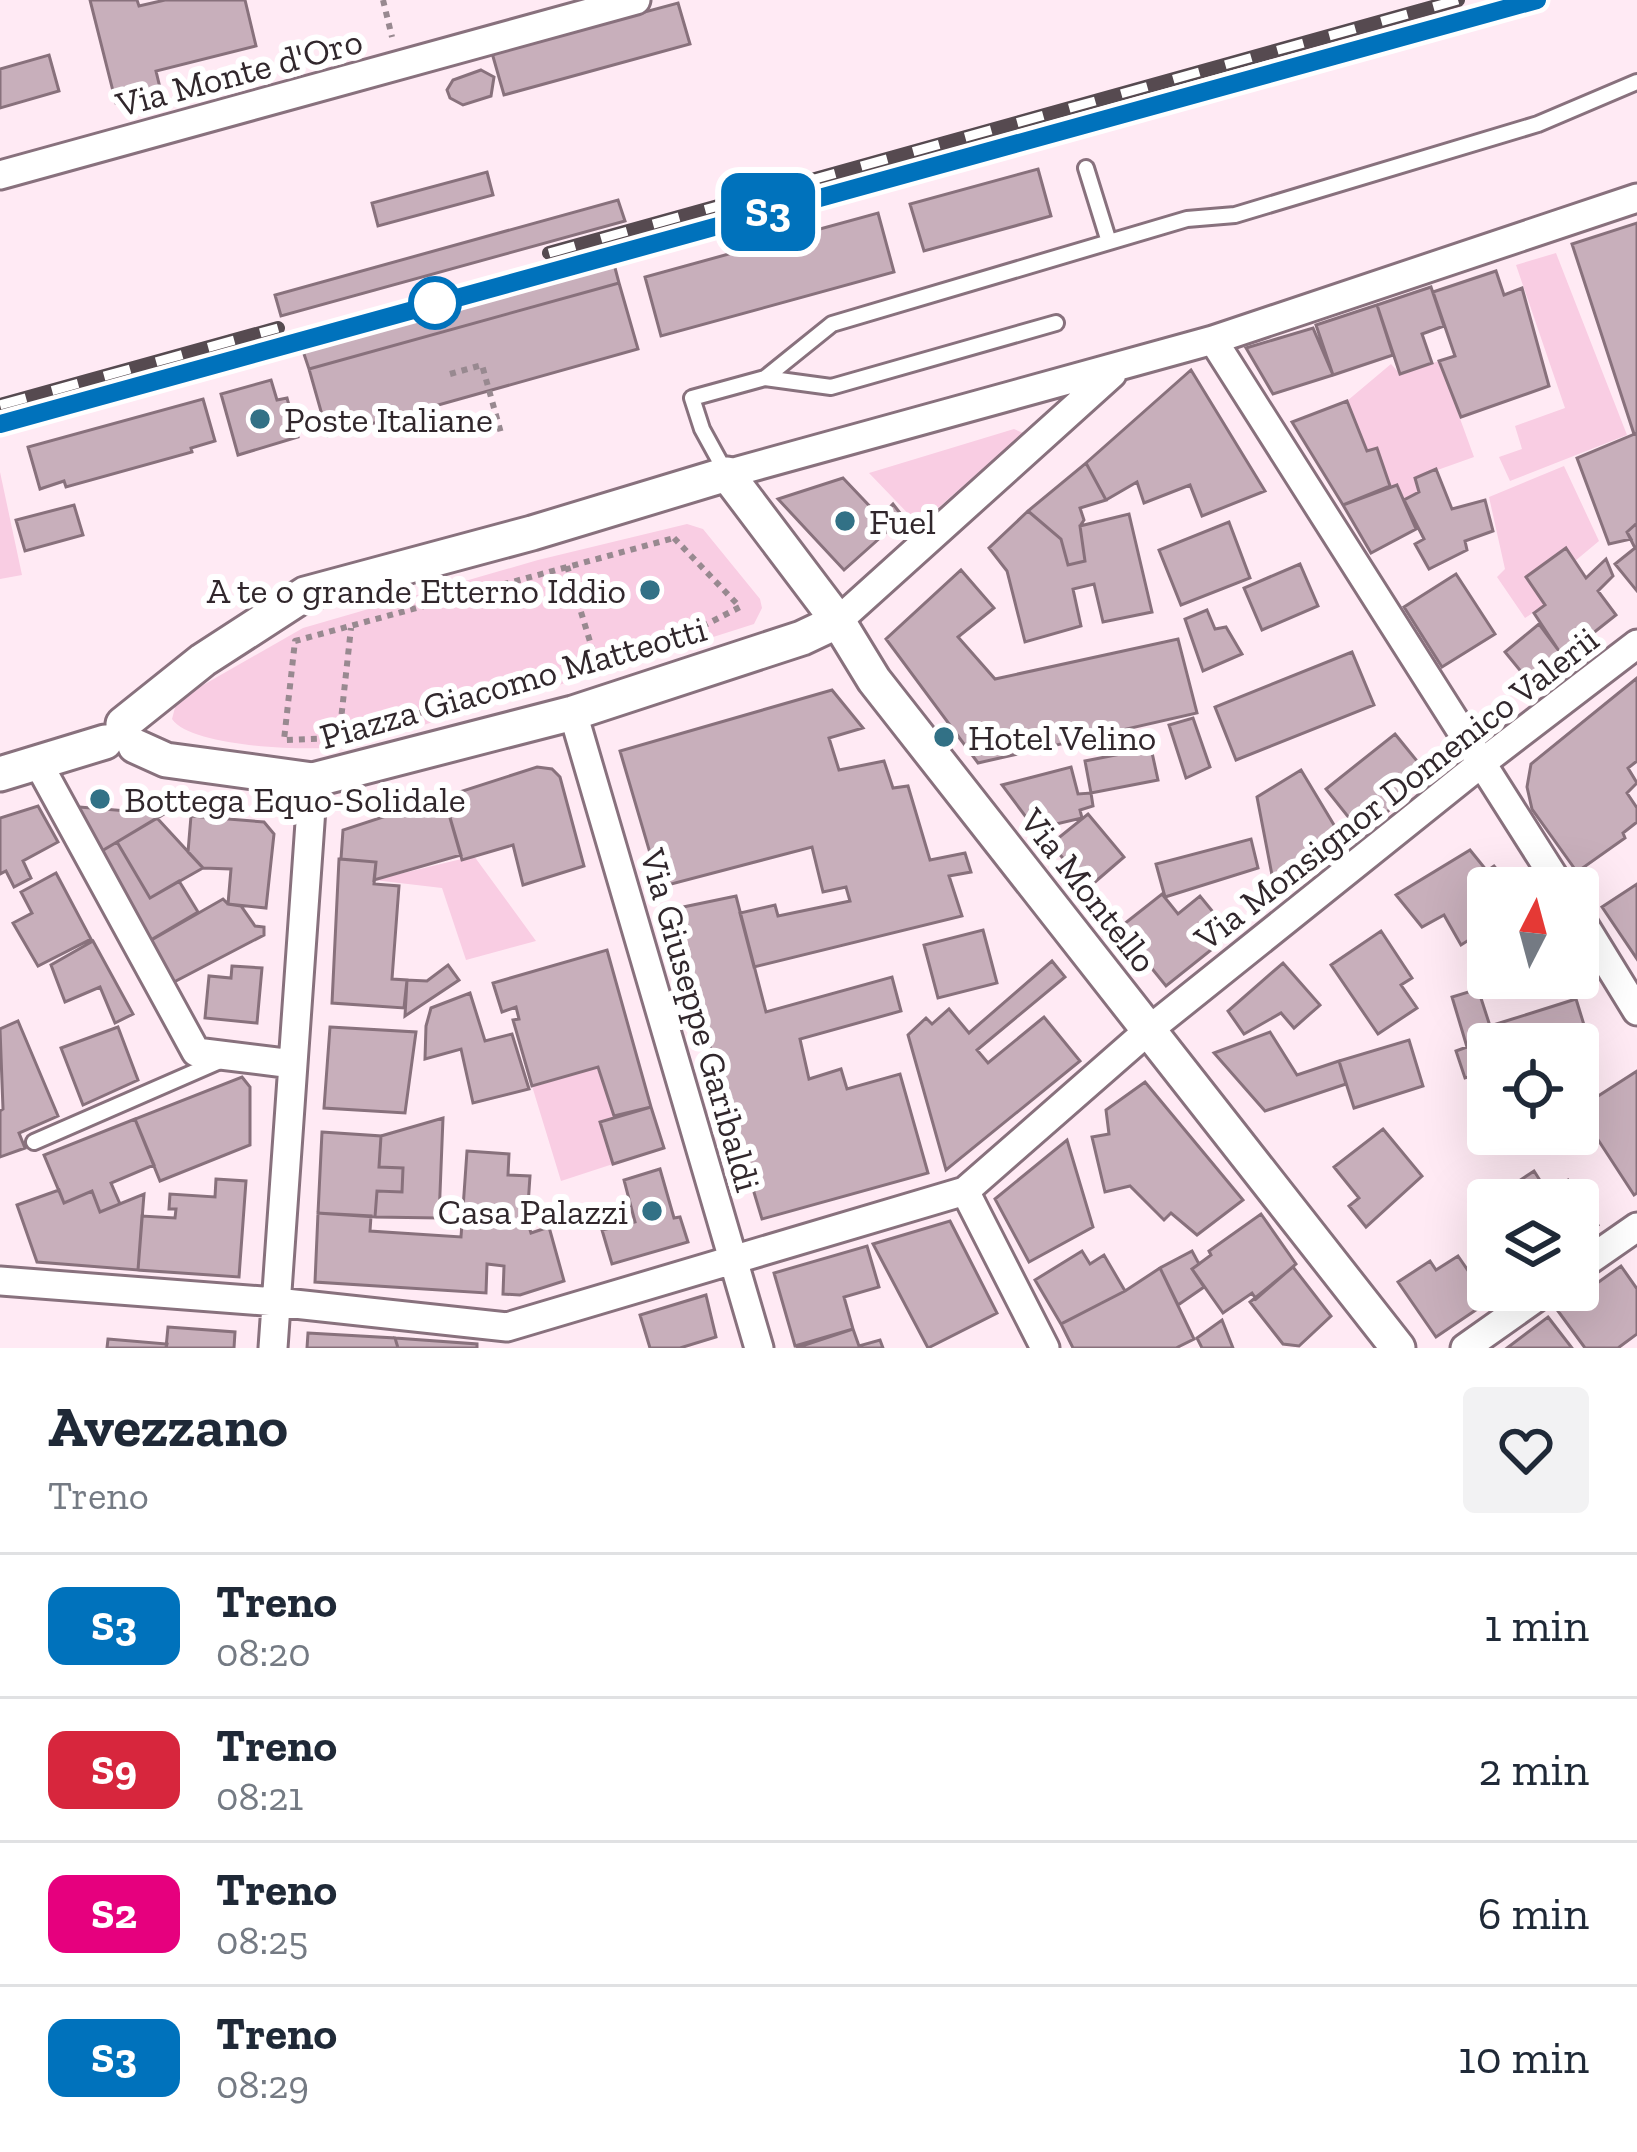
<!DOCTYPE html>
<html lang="it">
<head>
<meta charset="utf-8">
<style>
	:root { --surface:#fff; --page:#f2f2f3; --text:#1f2937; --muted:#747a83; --line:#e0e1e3 }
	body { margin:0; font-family:"Zilla Slab",serif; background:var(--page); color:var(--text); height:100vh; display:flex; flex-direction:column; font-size:45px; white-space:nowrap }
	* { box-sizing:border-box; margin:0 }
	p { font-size:39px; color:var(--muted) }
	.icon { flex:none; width:66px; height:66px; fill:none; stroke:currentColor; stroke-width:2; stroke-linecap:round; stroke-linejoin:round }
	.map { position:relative; height:1348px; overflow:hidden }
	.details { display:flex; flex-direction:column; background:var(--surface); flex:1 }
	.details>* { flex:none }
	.badge { padding:0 24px; border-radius:18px; font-size:42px; line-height:78px }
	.needle { width:78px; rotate:6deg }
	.controls { position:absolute; left:1467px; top:867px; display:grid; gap:24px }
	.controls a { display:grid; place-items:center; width:132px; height:132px; border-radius:12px; background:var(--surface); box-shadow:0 12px 48px #0002; font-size:60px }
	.map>.badge { position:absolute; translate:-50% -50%; box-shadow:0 0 0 6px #fff }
	.round { display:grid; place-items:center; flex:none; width:126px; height:126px; border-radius:12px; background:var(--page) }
	.head { display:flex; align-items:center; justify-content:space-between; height:204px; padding:0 48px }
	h1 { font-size:57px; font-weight:800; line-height:90px }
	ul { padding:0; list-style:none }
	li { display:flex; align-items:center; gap:36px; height:144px; padding:0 48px; border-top:3px solid var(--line) }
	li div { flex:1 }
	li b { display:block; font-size:45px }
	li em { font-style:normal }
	li .badge { min-width:132px; font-weight:700; text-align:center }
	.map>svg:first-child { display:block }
	.green { fill:#f9cde3 }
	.building { fill:#c8afbb; stroke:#88717c; stroke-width:3 }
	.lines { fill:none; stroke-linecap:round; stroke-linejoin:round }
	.service-casing { stroke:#88717d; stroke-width:20 }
	.minor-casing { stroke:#88717d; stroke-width:33 }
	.tertiary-casing { stroke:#88717d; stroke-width:39 }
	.path { stroke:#988990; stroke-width:6; stroke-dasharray:6 6; stroke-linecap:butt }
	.service { stroke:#fff; stroke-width:14 }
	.minor { stroke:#fff; stroke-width:27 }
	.tertiary { stroke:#fff; stroke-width:33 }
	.rail-casing { stroke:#564a50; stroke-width:14 }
	.rail { stroke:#fff; stroke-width:9; stroke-dasharray:27; stroke-linecap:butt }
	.line-casing { stroke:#fff; stroke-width:27 }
	.line { stroke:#0072bc; stroke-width:18 }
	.stop-dot { fill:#fff; stroke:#0072bc; stroke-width:6 }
	.poi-dot { fill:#327186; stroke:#fff; stroke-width:4.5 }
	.labels { text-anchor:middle; stroke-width:12; stroke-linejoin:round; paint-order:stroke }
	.street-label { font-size:36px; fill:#31272c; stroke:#fff }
	.poi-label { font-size:36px; fill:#31272c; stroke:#fff; text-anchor:start }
</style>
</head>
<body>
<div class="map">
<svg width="1637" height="1348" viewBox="0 0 1637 1348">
	<rect width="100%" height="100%" fill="#ffeaf4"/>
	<path class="green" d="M 1556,253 L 1627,435 L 1510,481 L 1499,457 L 1522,449 L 1515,426 L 1565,408 L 1516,265 Z
		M 1439,361 L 1474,457 L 1415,478 L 1419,492 L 1404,500 L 1397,486 L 1390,486 L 1377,449 L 1367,451 L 1347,401 L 1391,364 L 1400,374 Z
		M 1014,429 L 1023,433 L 919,525 L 869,473 Z
		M 1564,466 L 1599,541 L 1575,561 L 1565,548 L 1527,576 L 1545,605 L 1525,618 L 1497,577 L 1505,569 L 1489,497 Z
		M 0,472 L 22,575 L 0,579 Z
		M 687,524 L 703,529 L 760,599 L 762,608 L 754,624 C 655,656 555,687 455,715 C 418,726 377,743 339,747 C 305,751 191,747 172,719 L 177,700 L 303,628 L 538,560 Z
		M 474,856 L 536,941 L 466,960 L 442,888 L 374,880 Z
		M 598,1067 L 614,1118 L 600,1123 L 613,1164 L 561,1181 L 532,1086 Z"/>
	<path class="building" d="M 90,0 L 137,0 L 139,6 L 165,0 L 245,0 L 256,46 L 156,71 L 161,92 L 116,103 Z
		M 678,3 L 690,44 L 504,95 L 492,53 Z
		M 49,55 L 59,91 L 0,108 L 0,69 Z
		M 481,70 L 494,77 L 491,96 L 463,105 L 450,98 L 447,90 L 453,80 Z
		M 1038,169 L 1051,216 L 924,251 L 910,204 Z
		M 487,172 L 493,195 L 378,226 L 372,203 Z
		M 618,200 L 625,221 L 281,316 L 275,295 Z
		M 878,213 L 894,272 L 661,336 L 645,277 Z
		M 1637,223 L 1637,433 L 1634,434 L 1572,244 Z
		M 614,264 L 619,283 L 309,369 L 303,351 Z
		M 1496,271 L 1504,295 L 1522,288 L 1549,386 L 1461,417 L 1439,361 L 1455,356 L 1433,292 Z
		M 619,283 L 638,349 L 328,436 L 309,369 Z
		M 1431,287 L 1444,326 L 1422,334 L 1432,363 L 1400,374 L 1377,305 Z
		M 1377,305 L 1393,355 L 1333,375 L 1316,325 Z
		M 1313,328 L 1333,375 L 1273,394 L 1246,348 Z
		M 1191,370 L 1265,491 L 1202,516 L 1190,485 L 1144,503 L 1137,482 L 1106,500 L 1086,463 Z
		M 271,380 L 277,400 L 287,398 L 298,437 L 238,455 L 221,394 Z
		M 203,399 L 215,441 L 191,448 L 192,452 L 66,487 L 64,481 L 40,489 L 28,447 Z
		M 1347,401 L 1367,451 L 1377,448 L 1390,486 L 1343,505 L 1292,422 Z
		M 1637,433 L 1637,523 L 1627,532 L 1631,539 L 1609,544 L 1577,458 Z
		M 1086,463 L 1106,500 L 1080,508 L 1084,520 L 1080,526 L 1085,561 L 1068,565 L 1061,539 L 1028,511 Z
		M 1436,469 L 1452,509 L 1485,500 L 1493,531 L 1465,541 L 1467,550 L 1429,569 L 1415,544 L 1424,539 L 1404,500 L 1419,492 L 1415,478 Z
		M 843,478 L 880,517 L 893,504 L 900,513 L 888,525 L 891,528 L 844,570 L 778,499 Z
		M 1397,485 L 1416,529 L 1371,553 L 1343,505 Z
		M 74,505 L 83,535 L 25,551 L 16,520 Z
		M 1028,511 L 1061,539 L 1068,565 L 1085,561 L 1080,526 L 1129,514 L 1152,612 L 1103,622 L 1094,584 L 1073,589 L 1081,626 L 1025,642 L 1007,571 L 989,548 Z
		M 1229,522 L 1250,578 L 1181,605 L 1159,550 Z
		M 1637,523 L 1637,591 L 1615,564 L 1635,548 L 1627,532 Z
		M 1566,548 L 1586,578 L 1606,559 L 1613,576 L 1598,591 L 1616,615 L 1563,657 L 1534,613 L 1545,605 L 1526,577 Z
		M 1300,564 L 1318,606 L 1262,630 L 1244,588 Z
		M 961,570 L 994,608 L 958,637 L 995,679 L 1178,639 L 1197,713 L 978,763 L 886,639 Z
		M 1456,574 L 1495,634 L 1442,667 L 1404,607 Z
		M 1207,610 L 1215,629 L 1226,627 L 1242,654 L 1203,671 L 1185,619 Z
		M 1539,624 L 1568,663 L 1536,690 L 1505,652 Z
		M 1352,652 L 1374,705 L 1236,760 L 1215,707 Z
		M 1637,678 L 1637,761 L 1628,768 L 1637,783 L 1627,793 L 1637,808 L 1637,822 L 1623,833 L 1625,838 L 1577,872 L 1532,809 L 1527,787 L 1531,764 Z
		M 832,690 L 863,728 L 829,738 L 839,770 L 884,761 L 893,788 L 908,786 L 930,860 L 965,853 L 971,872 L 949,876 L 962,916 L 754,967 L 740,913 L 775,905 L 778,916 L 850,901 L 846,887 L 823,892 L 812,847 L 660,887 L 620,751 Z
		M 1193,718 L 1210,767 L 1186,778 L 1169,725 Z
		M 1395,734 L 1430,777 L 1361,833 L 1326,789 Z
		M 1151,748 L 1158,780 L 1091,793 L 1085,761 Z
		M 537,767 L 552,769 L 560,777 L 584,866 L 523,885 L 513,845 L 462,860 L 444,797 Z
		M 1071,767 L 1078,794 L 1091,793 L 1093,806 L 1080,810 L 1082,818 L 1035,829 L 1002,785 Z
		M 1301,770 L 1340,835 L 1301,856 L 1304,869 L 1272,875 L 1257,797 Z
		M 444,797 L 461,855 L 374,880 L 376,862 L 341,859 L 343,830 Z
		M 38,806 L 58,842 L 23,861 L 31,878 L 14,887 L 6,871 L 0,874 L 0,818 Z
		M 79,807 L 164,814 L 95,855 L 72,816 Z
		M 1088,814 L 1124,857 L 1088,888 L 1051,844 Z
		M 191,816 L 264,822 L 274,834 L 266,908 L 228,904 L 231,869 L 203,868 L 188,852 Z
		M 157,818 L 203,868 L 150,898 L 117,842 Z
		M 1251,839 L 1258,868 L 1165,897 L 1156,864 Z
		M 117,842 L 150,898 L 179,881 L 198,912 L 144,944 L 95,855 Z
		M 1470,850 L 1487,871 L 1494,866 L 1509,884 L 1514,877 L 1521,888 L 1488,888 L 1488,928 L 1461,945 L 1444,915 L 1422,927 L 1396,895 Z
		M 339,859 L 376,862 L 374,884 L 399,886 L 392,979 L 407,980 L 404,1008 L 332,1003 Z
		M 56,873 L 91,939 L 38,966 L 13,923 L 32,913 L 21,892 Z
		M 1637,884 L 1637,959 L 1602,907 Z
		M 1162,894 L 1178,914 L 1200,896 L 1231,934 L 1166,986 L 1119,928 Z
		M 736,896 L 766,1012 L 892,977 L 901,1011 L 800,1039 L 809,1079 L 841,1069 L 847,1089 L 900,1074 L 928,1173 L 762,1219 L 669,910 Z
		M 223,899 L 228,904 L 241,906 L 255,926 L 264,927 L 264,935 L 172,983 L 148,942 Z
		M 983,930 L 997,983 L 938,998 L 924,945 Z
		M 1381,931 L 1412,978 L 1401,985 L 1417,1008 L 1378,1034 L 1331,965 Z
		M 93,941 L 133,1014 L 115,1023 L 100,987 L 65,1002 L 51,965 Z
		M 607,950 L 651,1107 L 614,1116 L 598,1067 L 532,1086 L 513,1020 L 519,1019 L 516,1007 L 502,1012 L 493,983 Z
		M 1052,961 L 1065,977 L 977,1050 L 988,1063 L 1044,1017 L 1080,1061 L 946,1170 L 908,1035 L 926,1018 L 932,1024 L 949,1009 L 969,1033 Z
		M 1283,963 L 1320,1005 L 1294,1028 L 1281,1013 L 1244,1034 L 1228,1011 Z
		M 448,965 L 459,980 L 405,1016 L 407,980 L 427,981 Z
		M 232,966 L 262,968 L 257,1023 L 205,1018 L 209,976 L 231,978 Z
		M 1478,989 L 1490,1026 L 1576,999 L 1593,1054 L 1578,1059 L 1578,1044 L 1488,1044 L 1488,1087 L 1483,1089 L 1478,1074 L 1465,1078 L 1456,1051 L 1467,1047 L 1452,997 Z
		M 470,993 L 485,1041 L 512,1034 L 529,1089 L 473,1103 L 461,1049 L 425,1059 L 426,1026 L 431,1008 Z
		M 18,1021 L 58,1116 L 19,1133 L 25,1148 L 0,1157 L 0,1111 L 3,1109 L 0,1029 Z
		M 118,1027 L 138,1080 L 83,1105 L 61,1048 Z
		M 330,1027 L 416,1032 L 405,1113 L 324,1108 Z
		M 1270,1032 L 1297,1075 L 1339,1061 L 1346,1084 L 1265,1111 L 1214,1053 Z
		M 1409,1040 L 1423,1086 L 1354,1108 L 1339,1061 Z
		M 1637,1071 L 1637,1193 L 1634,1195 L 1578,1109 Z
		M 242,1077 L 250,1087 L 250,1145 L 160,1181 L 135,1119 Z
		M 1145,1082 L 1243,1200 L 1197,1235 L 1171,1213 L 1164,1220 L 1130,1186 L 1105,1192 L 1092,1137 L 1109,1134 L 1106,1110 Z
		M 651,1107 L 664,1148 L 613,1164 L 600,1122 Z
		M 443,1118 L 439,1218 L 375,1217 L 377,1191 L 402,1192 L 403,1168 L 379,1167 L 381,1136 Z
		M 135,1119 L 154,1165 L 111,1183 L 120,1204 L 100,1212 L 92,1191 L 64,1203 L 44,1155 Z
		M 1383,1129 L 1422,1176 L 1366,1227 L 1349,1206 L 1359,1198 L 1334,1167 Z
		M 322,1132 L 381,1136 L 379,1167 L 403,1168 L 402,1192 L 377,1191 L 375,1217 L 318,1213 Z
		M 1067,1140 L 1093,1227 L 1029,1262 L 995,1199 Z
		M 467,1151 L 509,1154 L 508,1175 L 530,1176 L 527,1220 L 531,1233 L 549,1227 L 564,1281 L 520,1295 L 503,1294 L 504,1266 L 487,1264 L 486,1293 L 315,1282 L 318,1213 L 371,1216 L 370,1231 L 461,1237 Z
		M 660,1169 L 674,1218 L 680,1217 L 688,1242 L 612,1264 L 602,1230 L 635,1222 L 624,1180 Z
		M 1534,1171 L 1548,1193 L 1568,1180 L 1598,1225 L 1578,1238 L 1578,1200 L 1497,1200 L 1495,1197 Z
		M 216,1179 L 246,1181 L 239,1277 L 138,1270 L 142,1216 L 175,1218 L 176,1209 L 169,1209 L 170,1194 L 215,1197 Z
		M 59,1190 L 64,1203 L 92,1191 L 100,1212 L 144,1194 L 138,1270 L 37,1262 L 17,1205 Z
		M 1261,1214 L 1296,1264 L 1256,1299 L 1252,1293 L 1223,1313 L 1192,1269 L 1211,1255 L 1209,1251 Z
		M 950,1221 L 997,1313 L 928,1348 L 873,1244 Z
		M 867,1246 L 879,1287 L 844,1297 L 853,1329 L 795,1346 L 774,1273 Z
		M 1082,1251 L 1090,1264 L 1104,1255 L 1125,1291 L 1061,1324 L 1035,1280 Z
		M 1192,1251 L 1199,1264 L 1192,1269 L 1204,1287 L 1178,1305 L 1160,1268 Z
		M 1458,1256 L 1489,1301 L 1436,1337 L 1398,1282 L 1430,1261 L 1436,1270 Z
		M 1621,1266 L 1637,1289 L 1637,1334 L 1618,1348 L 1585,1348 L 1558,1311 Z
		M 1293,1267 L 1331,1316 L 1299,1346 L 1283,1344 L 1250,1302 Z
		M 1160,1268 L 1194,1339 L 1176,1348 L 1073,1348 L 1061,1324 L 1125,1291 Z
		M 706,1295 L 716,1337 L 680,1348 L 650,1348 L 640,1315 Z
		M 1548,1317 L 1572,1348 L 1507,1348 Z
		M 1222,1320 L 1233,1348 L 1202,1348 L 1197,1338 Z
		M 168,1327 L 235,1332 L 234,1348 L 166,1348 Z
		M 853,1329 L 859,1346 L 880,1340 L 883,1348 L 796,1348 Z
		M 308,1333 L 395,1338 L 398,1348 L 307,1348 Z
		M 395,1338 L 477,1344 L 477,1348 L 398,1348 Z
		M 108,1339 L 167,1344 L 166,1348 L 107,1348 Z"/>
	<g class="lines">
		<defs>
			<path id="service" d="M 1086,168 L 1109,242
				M 765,378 L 832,324 L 1187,219 L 1235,215 L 1538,124 L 1637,82
				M 725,471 L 702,429 L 692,398 L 765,378 L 831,387 L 1056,323
				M 34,1142 L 222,1060"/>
			<path id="minor" d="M 0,175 L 636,0
				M 1213,340 L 1561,888
				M 727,474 L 1213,340 L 1637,198
				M 838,621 L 1112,374
				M 573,713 L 759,1348
				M 37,761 L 196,1052 L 293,1064
				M 1578,915 L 1637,1011
				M 965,1191 L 1045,1348
				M 1578,1268 L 1637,1227
				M 0,1281 L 276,1302 L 507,1327 L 965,1191 L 1150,1029 L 1483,762 L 1637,644
				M 273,1348 L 313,780
				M 1465,1348 L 1547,1290"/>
			<path id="tertiary" d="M 123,724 L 203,660 L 305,594 L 532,533 L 727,474 L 838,621 L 874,680 L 1398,1348
				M 135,746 L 166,760 L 313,780 L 573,713 L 802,638 L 838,621
				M 0,774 L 105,742"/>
		</defs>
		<use href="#service" class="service-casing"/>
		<use href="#minor" class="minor-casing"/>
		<use href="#tertiary" class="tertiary-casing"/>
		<path class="path" d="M 383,0 L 392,37
			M 450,374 L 482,365 L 501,433
			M 674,538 L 740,607 L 707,624 L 339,738 L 284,740 L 295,641 Z
			M 567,566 L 595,658
			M 339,738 L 351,628"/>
		<use href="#service" class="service"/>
		<use href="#minor" class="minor"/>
		<use href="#tertiary" class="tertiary"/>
		<defs>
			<path id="rail" d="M 549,253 L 1458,0
				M 0,405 L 278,328
				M 0,424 L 1537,0"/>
		</defs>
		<use href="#rail" class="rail-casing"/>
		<use href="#rail" class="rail"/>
	</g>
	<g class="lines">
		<defs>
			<path id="line" d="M 0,424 L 1537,0"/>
		</defs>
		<use href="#line" class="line-casing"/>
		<use href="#line" class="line"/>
	</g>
	<circle class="stop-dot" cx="435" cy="303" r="24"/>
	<g class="poi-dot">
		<circle cx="260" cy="419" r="12"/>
		<circle cx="845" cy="521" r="12"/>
		<circle cx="650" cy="590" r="12"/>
		<circle cx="944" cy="737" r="12"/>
		<circle cx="100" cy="799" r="12"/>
		<circle cx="652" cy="1211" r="12"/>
	</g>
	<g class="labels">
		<g class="street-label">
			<text transform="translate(239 72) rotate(-15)" y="13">Via Monte d'Oro</text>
			<text transform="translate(513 682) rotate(-16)" y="13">Piazza Giacomo Matteotti</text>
			<text transform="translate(1396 788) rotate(-38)" y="13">Via Monsignor Domenico Valerii</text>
			<text transform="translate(1089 890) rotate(52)" y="13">Via Montello</text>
			<text transform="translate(701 1020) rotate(74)" y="13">Via Giuseppe Garibaldi</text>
		</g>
		<g class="poi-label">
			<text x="284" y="432">Poste Italiane</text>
			<text x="869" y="534">Fuel</text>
			<text x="626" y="603" text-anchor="end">A te o grande Etterno Iddio</text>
			<text x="968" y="750">Hotel Velino</text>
			<text x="124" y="812">Bottega Equo-Solidale</text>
			<text x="628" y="1224" text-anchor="end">Casa Palazzi</text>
		</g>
	</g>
</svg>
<div class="controls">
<a><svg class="needle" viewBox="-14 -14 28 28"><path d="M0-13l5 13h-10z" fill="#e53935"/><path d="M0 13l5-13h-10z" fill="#747a83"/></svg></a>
<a><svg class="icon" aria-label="locate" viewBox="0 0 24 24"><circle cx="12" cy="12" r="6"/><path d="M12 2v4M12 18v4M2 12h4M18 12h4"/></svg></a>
<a><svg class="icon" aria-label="layers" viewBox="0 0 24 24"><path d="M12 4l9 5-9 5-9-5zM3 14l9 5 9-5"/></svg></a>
</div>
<b class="badge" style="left:768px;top:212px;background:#0072bc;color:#fff">S3</b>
</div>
<section class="details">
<div class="head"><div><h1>Avezzano</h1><p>Treno</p></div><a class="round"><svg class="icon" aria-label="heart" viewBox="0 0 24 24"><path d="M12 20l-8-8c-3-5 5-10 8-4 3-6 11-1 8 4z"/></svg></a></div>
<ul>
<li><span class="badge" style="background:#0072bc;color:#fff">S3</span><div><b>Treno</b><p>08:20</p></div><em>1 min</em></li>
<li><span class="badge" style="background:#d7263d;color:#fff">S9</span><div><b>Treno</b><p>08:21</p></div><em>2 min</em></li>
<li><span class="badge" style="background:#e6007e;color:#fff">S2</span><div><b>Treno</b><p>08:25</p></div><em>6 min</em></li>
<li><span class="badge" style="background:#0072bc;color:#fff">S3</span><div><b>Treno</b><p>08:29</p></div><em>10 min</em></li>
</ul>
</section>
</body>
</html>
